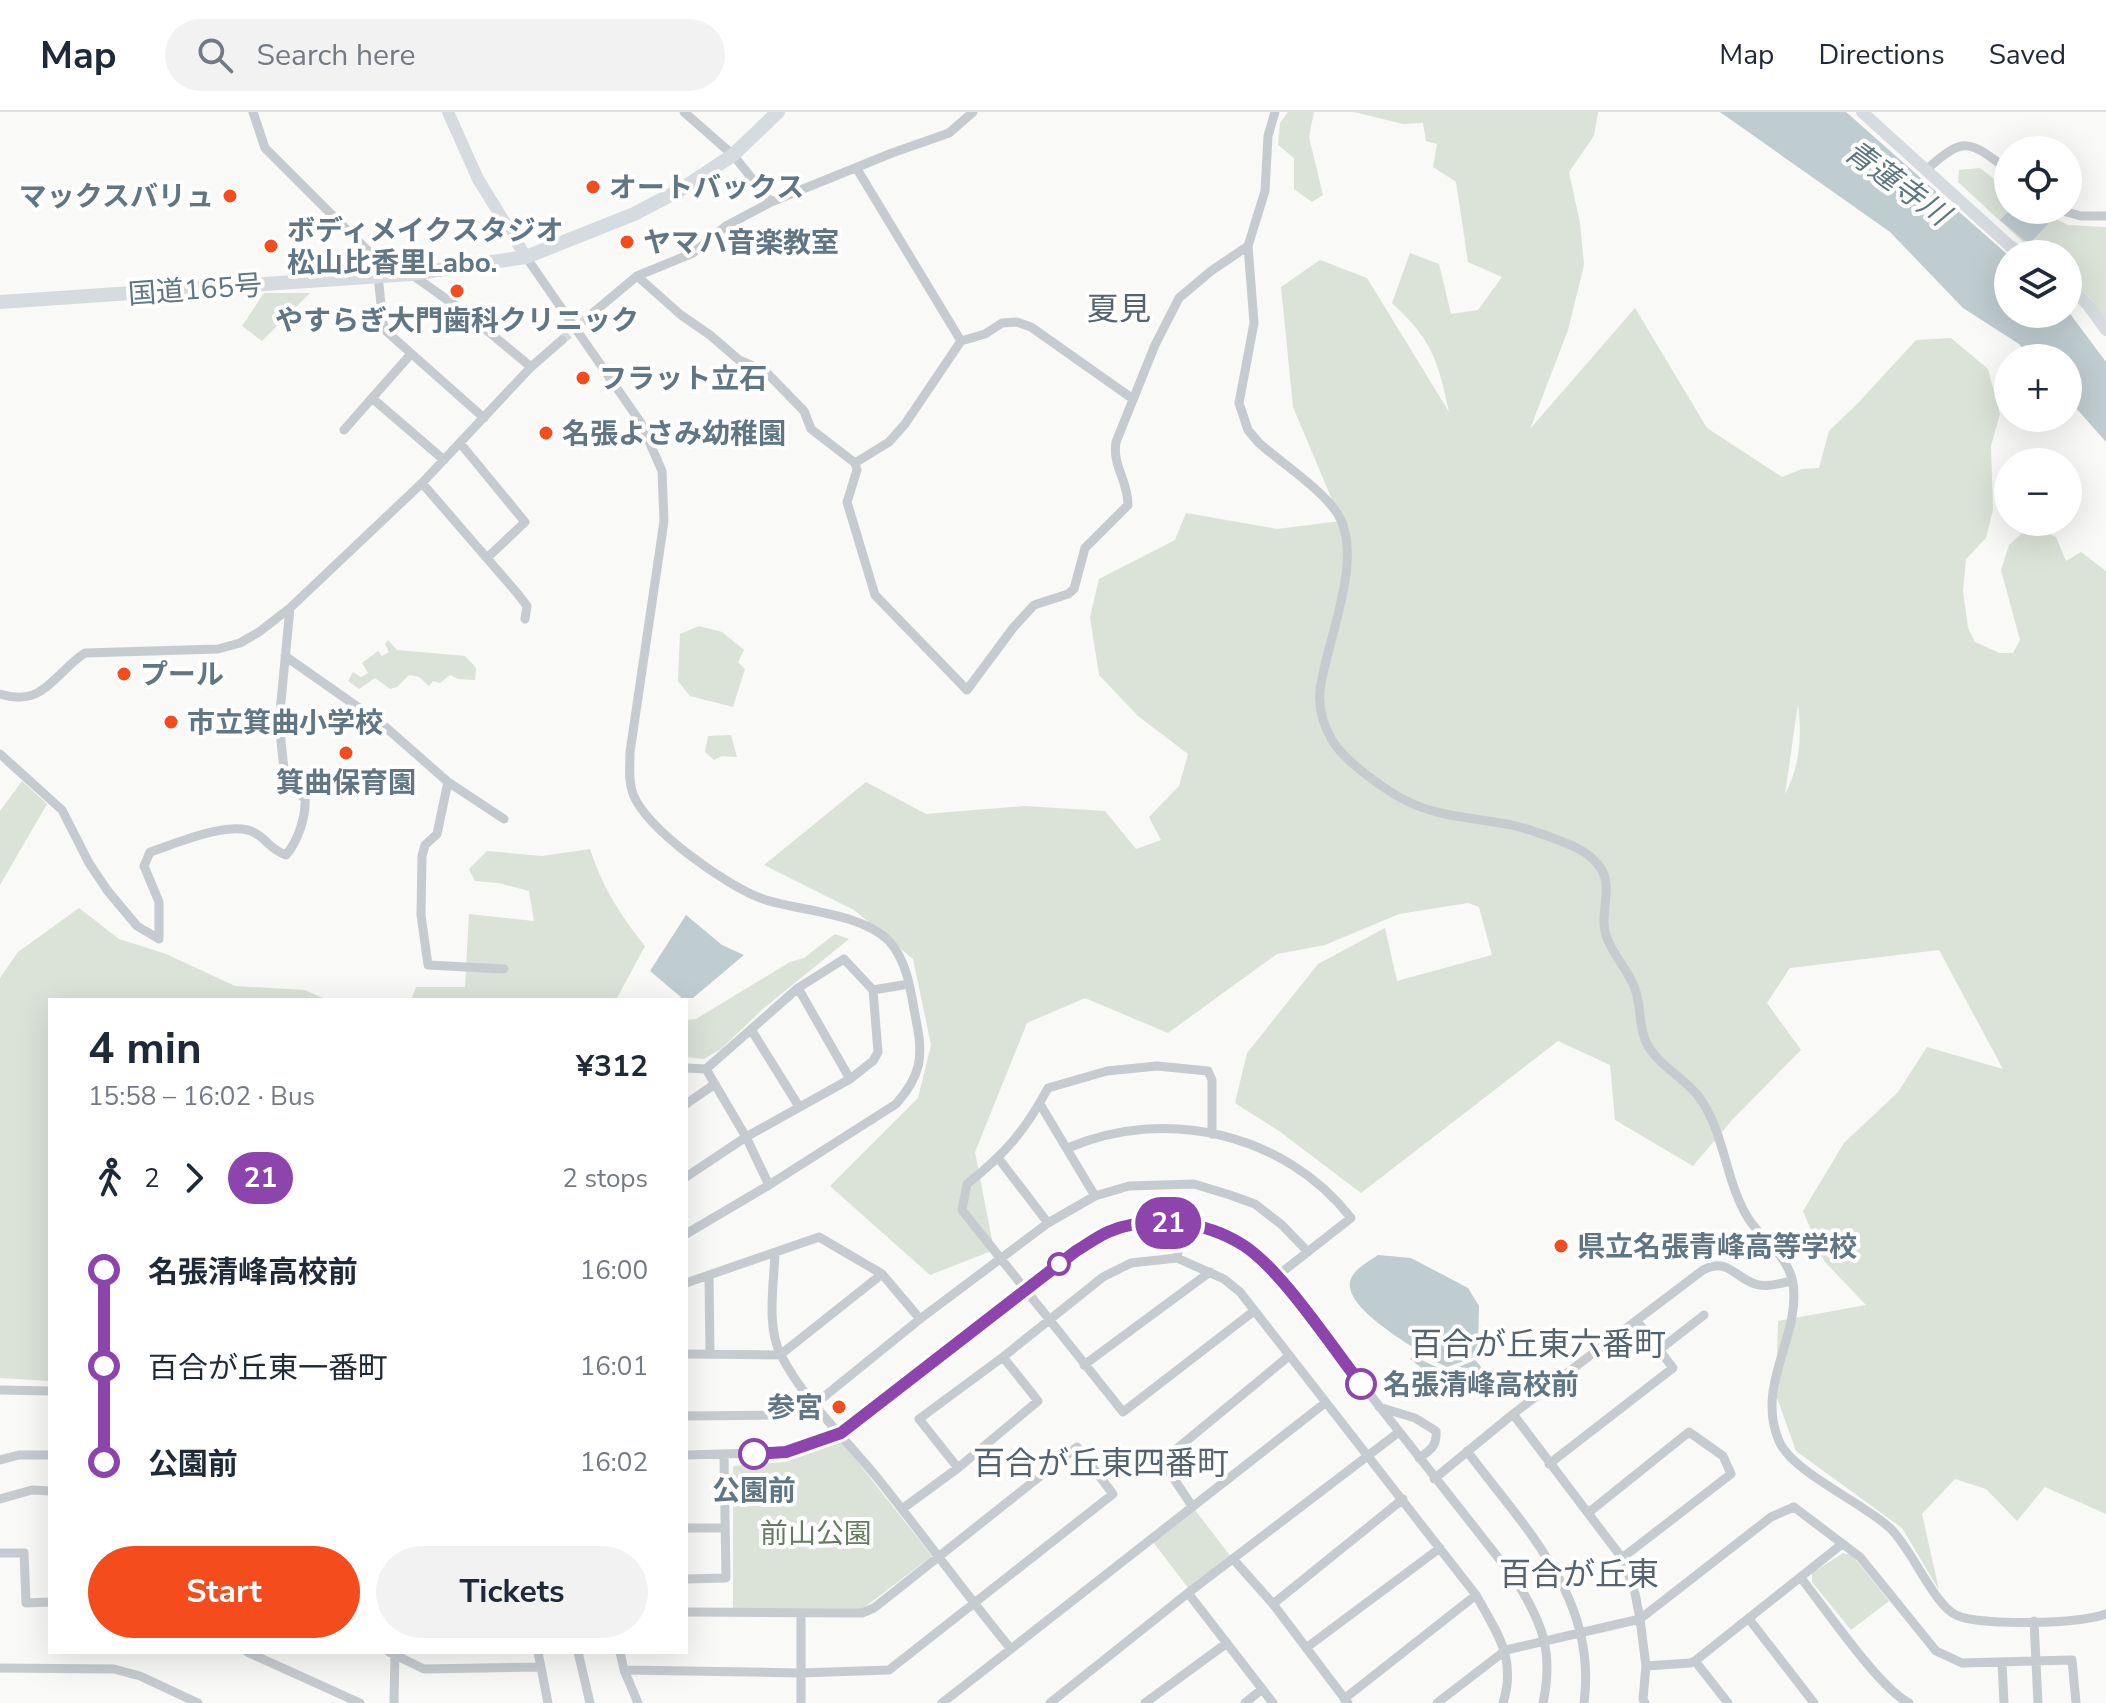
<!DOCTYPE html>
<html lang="en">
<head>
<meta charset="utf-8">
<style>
	:root { --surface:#fff; --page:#f2f2f3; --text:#1f2937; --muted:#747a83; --line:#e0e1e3; --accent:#f44c1c }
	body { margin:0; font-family:"Nunito Sans","Noto Sans JP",sans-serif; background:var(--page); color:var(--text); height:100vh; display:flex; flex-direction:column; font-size:30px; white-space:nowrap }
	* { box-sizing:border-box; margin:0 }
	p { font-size:26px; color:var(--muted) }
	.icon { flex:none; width:44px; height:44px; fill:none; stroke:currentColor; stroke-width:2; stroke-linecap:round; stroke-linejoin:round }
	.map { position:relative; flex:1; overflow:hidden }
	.drawer { position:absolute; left:48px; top:886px; width:640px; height:656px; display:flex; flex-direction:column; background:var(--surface); border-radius:0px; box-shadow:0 8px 32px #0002 }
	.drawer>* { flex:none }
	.badge { padding:0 16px; border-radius:26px; font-size:28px; line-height:52px }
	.controls { position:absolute; left:1994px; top:24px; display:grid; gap:16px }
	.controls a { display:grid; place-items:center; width:88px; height:88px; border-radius:50%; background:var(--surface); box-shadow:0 8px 32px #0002; font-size:40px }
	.map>.badge { position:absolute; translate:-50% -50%; box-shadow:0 0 0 4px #fff }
	.legs { display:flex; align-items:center; gap:12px; height:88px; padding:0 40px; font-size:26px }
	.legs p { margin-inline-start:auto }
	.head { display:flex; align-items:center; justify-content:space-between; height:136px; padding:0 40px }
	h1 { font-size:44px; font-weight:700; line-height:60px }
	.cta { display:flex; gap:16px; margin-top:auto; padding:16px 40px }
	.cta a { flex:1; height:92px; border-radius:48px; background:var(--accent); color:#fff; font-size:32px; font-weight:700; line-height:92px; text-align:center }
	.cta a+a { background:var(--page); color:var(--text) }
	ul { padding:0 40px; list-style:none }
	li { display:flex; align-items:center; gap:28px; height:96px; font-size:30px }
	li i { display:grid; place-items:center; width:12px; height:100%; margin:0 10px; background:currentColor }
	li i::after { content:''; width:20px; height:20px; margin:-10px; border:6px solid; border-radius:50%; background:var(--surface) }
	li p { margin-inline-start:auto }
	li:first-child i { background:linear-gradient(#0000 50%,currentColor 0) }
	li:last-child i { background:linear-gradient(currentColor 50%,#0000 0) }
	header { display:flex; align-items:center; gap:48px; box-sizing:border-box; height:112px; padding:0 40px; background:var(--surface); border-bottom:2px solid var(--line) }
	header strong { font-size:38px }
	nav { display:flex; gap:44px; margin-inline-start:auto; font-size:28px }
	.search { width:560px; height:72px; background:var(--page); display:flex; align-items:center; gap:20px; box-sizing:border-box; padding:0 28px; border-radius:44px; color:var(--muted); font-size:30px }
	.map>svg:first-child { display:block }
	.green { fill:#dbe2d7; fill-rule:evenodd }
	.water { fill:#bfccd0 }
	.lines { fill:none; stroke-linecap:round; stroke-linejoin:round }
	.minor-tunnel { stroke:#d3d8da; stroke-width:9; stroke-dasharray:9 4.5; stroke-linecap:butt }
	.minor { stroke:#c6cbcf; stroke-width:9 }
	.major { stroke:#d6dbdf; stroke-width:12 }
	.highway { stroke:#d6dbdf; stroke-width:14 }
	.line-1-casing { stroke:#fff; stroke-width:18 }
	.line-1 { stroke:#8e44ad; stroke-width:12 }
	.poi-dot { fill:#f44c1c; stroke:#fff; stroke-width:3 }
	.stop-1-dot { fill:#fff; stroke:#8e44ad; stroke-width:4 }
	.labels { text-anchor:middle; stroke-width:8; stroke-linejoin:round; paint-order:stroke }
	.poi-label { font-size:28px; font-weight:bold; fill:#617685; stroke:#fff; text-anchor:start }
	.street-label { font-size:28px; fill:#617685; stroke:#fff }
	.stop-label { font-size:28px; font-weight:bold; fill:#617685; stroke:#fff; text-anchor:start }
	.park-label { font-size:28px; fill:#667b61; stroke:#fff }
	.water-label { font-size:30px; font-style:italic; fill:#5d767e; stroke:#fff }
	.quarter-label { font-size:32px; fill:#54636f; stroke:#fff }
</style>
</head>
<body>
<header>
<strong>Map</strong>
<div class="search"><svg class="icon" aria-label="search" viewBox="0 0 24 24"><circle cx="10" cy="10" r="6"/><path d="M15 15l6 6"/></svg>Search here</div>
<nav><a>Map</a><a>Directions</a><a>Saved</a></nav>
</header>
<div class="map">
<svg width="2106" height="1591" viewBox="0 0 2106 1591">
	<rect width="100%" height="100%" fill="#f9f9f7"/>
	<path class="green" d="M 1288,0 L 1314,0 L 1309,25 L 1323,83 L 1312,90 L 1294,77 L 1294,46 L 1278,33 L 1280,11 Z
		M 1354,0 L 1598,0 L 1594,24 L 1569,60 L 1580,111 L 1584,153 L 1568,218 L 1530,317 L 1635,196 L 1707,316 L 1782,365 L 1802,357 L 1819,356 L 1829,319 L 1859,290 L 1916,228 L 1951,226 L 1988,257 L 2000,302 L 1991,334 L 1993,398 L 1986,426 L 1966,447 L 1963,479 L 1968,516 L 1975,530 L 1999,541 L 2013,541 L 2020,528 L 2001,458 L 2009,433 L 2029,415 L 2056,425 L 2066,449 L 2081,440 L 2106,459 L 2106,1402 L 2045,1375 L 2017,1409 L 1986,1377 L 1955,1367 L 1922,1402 L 1939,1478 L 1902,1416 L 1796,1339 L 1776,1283 L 1778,1209 L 1866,1193 L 1824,1149 L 1803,1099 L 1844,1031 L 1898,980 L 1927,935 L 2003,957 L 1939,838 L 1790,856 L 1767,891 L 1801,938 L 1733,1007 L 1693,1054 L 1615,1008 L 1610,953 L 1558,929 L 1361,1081 L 1279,1019 L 1235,991 L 1247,941 L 1318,852 L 1385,816 L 1397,869 L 1492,843 L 1479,795 L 1468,791 L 1399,802 L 1325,833 L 1277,842 L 1168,921 L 1085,886 L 1027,911 L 975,1040 L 994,1138 L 930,1163 L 830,1074 L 918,986 L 931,933 L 913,847 L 854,798 L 764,753 L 866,670 L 926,702 L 1024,694 L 1105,699 L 1136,737 L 1161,728 L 1149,705 L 1179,674 L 1188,642 L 1138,604 L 1099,563 L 1090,505 L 1099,467 L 1175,428 L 1186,401 L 1277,417 L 1341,409 L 1293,295 L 1281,175 L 1320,148 L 1367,166 L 1449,300 C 1438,248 1432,228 1392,191 L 1410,141 L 1439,152 L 1451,202 L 1478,198 L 1502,165 L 1468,150 L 1456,70 L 1433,55 L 1437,32 L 1426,29 L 1423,11 L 1403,12 ZM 1798,592 C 1802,623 1800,655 1785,682 Z
		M 1980,56 L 2008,78 L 2008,98 L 2037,98 L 2068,113 L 2106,115 L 2106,209 L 2090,186 L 2068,165 L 2068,142 L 2036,142 L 1958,70 L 1959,58 Z
		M 264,181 L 310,181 L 262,229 L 242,214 Z
		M 699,514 L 722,520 L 744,538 L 738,550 L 745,557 L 733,595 L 690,584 L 678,569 L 680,522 Z
		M 388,528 L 397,538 L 465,544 L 476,556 L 475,568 L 458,567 L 450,563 L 440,571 L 433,569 L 429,574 L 419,565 L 409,563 L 397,575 L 390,577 L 375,566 L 359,577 L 348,569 L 353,560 L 361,565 L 368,561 L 362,551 L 378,539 L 382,544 L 389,540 L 385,532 Z
		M 731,623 L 737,645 L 722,644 L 714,648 L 705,640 L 708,624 Z
		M 22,669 L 47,692 L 0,773 L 0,699 Z
		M 590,737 C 603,776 619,801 645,834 L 616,888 L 411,888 L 416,875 L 465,875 L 469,802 L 534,809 L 529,779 L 498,771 L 475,769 L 469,757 L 487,739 L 542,744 Z
		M 79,796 L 119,827 L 166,842 L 235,874 L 305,878 L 327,888 L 50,888 L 50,1269 L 0,1266 L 0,866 L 18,840 Z
		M 835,822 L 849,827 L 764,896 L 721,937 L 704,947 L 686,945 L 686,908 L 696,907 L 790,850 L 804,846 Z
		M 841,1329 L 932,1444 L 862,1497 L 733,1496 L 733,1354 L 786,1350 Z
		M 1195,1398 L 1231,1445 L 1189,1477 L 1153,1430 Z
		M 1843,1441 L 1852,1443 L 1889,1489 L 1851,1518 L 1812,1470 L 1812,1461 Z"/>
	<path class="water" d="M 1720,0 L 1846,0 L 2008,143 L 2008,202 L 2068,202 L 2068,199 L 2106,250 L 2106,330 L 2068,287 L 2068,246 L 2031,246 L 2019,232 L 1963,196 L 1890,120 Z
		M 2010,98 L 2032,98 L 2048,112 L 2029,132 L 2000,108 Z
		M 686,803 L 722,833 L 744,843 L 693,886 L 682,886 L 650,859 Z
		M 1378,1143 L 1411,1146 L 1468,1176 L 1479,1194 L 1478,1237 L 1472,1246 L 1447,1255 L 1414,1240 L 1414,1236 C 1398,1225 1335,1188 1353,1163 C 1358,1155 1371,1148 1378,1143 Z
		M 1413,1244 L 1447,1260 L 1475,1248 L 1483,1257 L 1499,1257 L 1463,1288 L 1410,1247 Z"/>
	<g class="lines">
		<path class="minor-tunnel" d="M 562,228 L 594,200"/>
		<path class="minor" d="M 253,0 L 265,36 L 371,142 L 378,163 L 383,212 L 387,220 L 484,306
			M 684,0 L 733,43 L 771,90
			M 1275,0 L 1268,24 L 1265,79 L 1248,134 L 1254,211 L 1239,291 L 1248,318 L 1259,331 C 1283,352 1317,374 1335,398 C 1368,442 1325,531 1320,579 C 1318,596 1324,614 1332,628 C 1340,642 1355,654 1368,664 C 1381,674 1395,684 1411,691 C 1439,704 1471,706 1501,711 C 1521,714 1540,721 1558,728 C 1574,734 1589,740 1600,755 C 1612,772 1603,793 1604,812 C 1606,839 1629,855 1636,880 C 1641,896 1639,915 1646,930 C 1657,953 1684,965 1699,985 C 1726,1022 1725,1072 1750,1109 C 1765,1130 1788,1144 1793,1171 C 1801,1226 1755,1272 1779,1329 C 1792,1360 1862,1390 1890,1416 C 1912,1437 1934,1493 1956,1503 C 1978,1514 2083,1512 2106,1502
			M 857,57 L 961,229
			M 1927,57 C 1964,24 1969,28 2008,58
			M 2059,98 L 2081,104 L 2106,104
			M 526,145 L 641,311 L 662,359 L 664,409 L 630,640 C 630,654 628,669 633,682 C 647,718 728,775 763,787 C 799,799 862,801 889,829 C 908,850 911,881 916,908 C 924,944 921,964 896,992 L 769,1073 L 686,1122
			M 411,162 L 466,201 L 531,255
			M 637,164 L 681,203 L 710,223 L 739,248 L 765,259 L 804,299 L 811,317 L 855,351 L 857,358 L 847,390 L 875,483 L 967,578 L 1013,516 L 1034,493 L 1068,482 L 1074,477 L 1085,436 L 1128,393 C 1128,368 1112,354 1116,330 L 1155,233 L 1179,186 L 1211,159 L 1248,134
			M 594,200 L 637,164 L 693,141 L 726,114 L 771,90 L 892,41 L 949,21 L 973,0
			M 411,242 L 372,286 L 444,348
			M 344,318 L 372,286
			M 460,331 L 525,410 L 487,446
			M 855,351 L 889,330 L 905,312 L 961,229 L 985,222 L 1002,211 L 1017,210 L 1031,215 L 1133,287
			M 422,371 L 517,481 L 527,494 L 525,507
			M 285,544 L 382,612 L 448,670 L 437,722 L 425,733 L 422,744 L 421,803 L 428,853 L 504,857
			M 0,582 C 44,596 54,561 85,541 L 218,537 L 240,531 L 259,520 L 290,496 L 422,371 L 531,255 L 562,228
			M 0,642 L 62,698 L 89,751 L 107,778 L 137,814 L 159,827
			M 448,670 L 504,707
			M 159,827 L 159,790 L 144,754 L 150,740 C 175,732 232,707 255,721 C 268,728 269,737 286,743 C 298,729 306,705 305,687 L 285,667 L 279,610 L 290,496
			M 798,876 L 850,967
			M 873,878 L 909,872
			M 752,919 L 798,993
			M 686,956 L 706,957 L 798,876 L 844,847 L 873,878 L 878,940 L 873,949 L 850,967 L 746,1025 L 686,1065
			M 706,957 L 746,1025 L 769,1073
			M 686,992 L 715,972
			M 1040,992 L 1095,1084
			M 1212,1022 L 1212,968 L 1208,959 L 1157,954 L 1107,959 L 1048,976 C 1025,1019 1005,1042 967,1072 L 962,1098 L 1123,1300 L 1254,1199
			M 1068,1036 C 1165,994 1285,1021 1351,1106 L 1277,1164
			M 999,1047 L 1048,1111
			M 775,1141 C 774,1172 766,1215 781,1243 C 804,1288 844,1325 875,1363 C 921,1420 964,1480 1011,1537
			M 1177,1146 L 1183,1111
			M 709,1163 L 710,1242
			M 686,1171 L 819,1125 L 882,1162 L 920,1207
			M 1659,1238 L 1704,1203
			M 686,1242 L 780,1243 L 882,1162
			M 1084,1253 L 1210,1160
			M 0,1278 L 50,1279
			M 1379,1295 L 1415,1306 L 1436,1319 C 1437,1334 1431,1338 1419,1346
			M 1513,1302 L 1622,1446 L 1634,1476 L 1640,1507 L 1646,1554 L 1643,1587 L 1645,1591
			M 686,1304 L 782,1303 L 815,1292 L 920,1207 L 1048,1111 L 1095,1084 L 1129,1074 L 1194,1072 L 1230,1083 L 1255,1092 L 1282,1113 L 1308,1140
			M 1467,1339 C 1525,1417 1598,1486 1584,1591
			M 686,1343 L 786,1340 L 841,1321 L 1076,1139 C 1087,1132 1097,1125 1108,1120 C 1150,1102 1209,1108 1245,1135 C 1257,1143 1267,1155 1277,1164 L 1515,1467 C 1542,1510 1554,1539 1543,1591
			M 0,1348 L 19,1343 L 50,1343
			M 1549,1352 L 1673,1256 L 1637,1209
			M 958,1356 L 919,1307 L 1003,1245 L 1103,1165 L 1131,1151 L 1177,1146 L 1224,1167 L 1240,1180 L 1476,1483 C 1497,1521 1517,1546 1503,1591
			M 1434,1367 L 1513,1302 L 1703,1158 C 1728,1145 1734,1165 1755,1172 C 1767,1176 1780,1171 1792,1169
			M 0,1387 L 32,1378 L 50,1379
			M 1192,1394 L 1162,1349 L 1289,1244
			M 902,1397 L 958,1356 L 1038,1289 L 1003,1245
			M 1588,1401 L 1689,1320 L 1723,1344 L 1731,1362 L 1622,1446
			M 686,1416 L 725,1416
			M 0,1441 L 24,1441 L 26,1491 L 50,1490
			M 1234,1448 L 1273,1492 L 1348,1591
			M 1801,1466 C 1825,1496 1879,1576 1909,1591
			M 686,1467 L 726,1466 L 724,1344
			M 1188,1481 L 1273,1591
			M 1273,1492 L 1403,1387
			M 801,1501 L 801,1591
			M 1749,1507 L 1814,1591
			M 2034,1509 L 2038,1591
			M 1306,1536 L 1440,1436
			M 247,1540 L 360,1591
			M 389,1540 L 424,1557 L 540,1555
			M 538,1540 L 548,1591
			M 578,1540 L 590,1591
			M 620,1540 L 624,1558 L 638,1591
			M 1695,1549 L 1728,1591
			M 2002,1551 L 2004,1591
			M 1646,1554 L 1690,1551 L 1695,1549 L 1842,1432
			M 0,1556 L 114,1557 L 140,1564 L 198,1591
			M 624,1558 L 801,1561 L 889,1558 L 1113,1382 L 1077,1335 L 874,1496 L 862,1501 L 686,1500
			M 1344,1587 L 1476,1483
			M 394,1591 L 395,1540
			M 942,1591 L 1325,1291
			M 1050,1591 L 1188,1481 L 1399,1320
			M 1145,1591 L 1227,1531
			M 1245,1591 L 1262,1577
			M 1437,1591 L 1506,1538 L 1640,1507 L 1771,1405 L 1794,1395 L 1860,1445 L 1936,1539 L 1962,1551 L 2072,1548 L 2076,1591"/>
		<path class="major" d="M 448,0 L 478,67 L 526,145
			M 1862,0 L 2010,134 L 2023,142
			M 2068,173 L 2088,193 L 2106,218"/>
		<path class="highway" d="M 0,190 L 411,162 L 526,145 L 634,102 L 680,78 L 733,43 L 778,0"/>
	</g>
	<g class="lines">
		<defs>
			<path id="line-1" d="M 754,1342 L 786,1340 L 841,1321 L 1076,1139 C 1086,1133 1097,1125 1108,1120 C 1150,1102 1205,1109 1243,1133 C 1282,1158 1331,1234 1361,1272"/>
		</defs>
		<use href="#line-1" class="line-1-casing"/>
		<use href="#line-1" class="line-1"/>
	</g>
	<g class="poi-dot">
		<circle cx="593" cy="75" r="8"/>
		<circle cx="230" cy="84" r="8"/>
		<circle cx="627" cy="130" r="8"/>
		<circle cx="271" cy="134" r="8"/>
		<circle cx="457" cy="179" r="8"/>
		<circle cx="583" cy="266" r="8"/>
		<circle cx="546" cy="321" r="8"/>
		<circle cx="124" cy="562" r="8"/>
		<circle cx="171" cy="610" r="8"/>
		<circle cx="346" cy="641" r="8"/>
		<circle cx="1561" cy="1134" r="8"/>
		<circle cx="839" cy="1295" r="8"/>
	</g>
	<g class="stop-1-dot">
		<circle cx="1059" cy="1152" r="10"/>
		<circle cx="1361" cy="1272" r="14"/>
		<circle cx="754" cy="1342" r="14"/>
	</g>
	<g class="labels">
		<g class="poi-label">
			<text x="609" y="85">オートバックス</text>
			<text x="214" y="94" text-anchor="end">マックスバリュ</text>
			<text x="287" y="128">ボディメイクスタジオ<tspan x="287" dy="32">松山比香里Labo.</tspan></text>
			<text x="643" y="140">ヤマハ音楽教室</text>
			<text x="457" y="218" text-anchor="middle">やすらぎ大門歯科クリニック</text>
			<text x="599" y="276">フラット立石</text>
			<text x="562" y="331">名張よさみ幼稚園</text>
			<text x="140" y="572">プール</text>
			<text x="187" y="620">市立箕曲小学校</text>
			<text x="346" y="680" text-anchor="middle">箕曲保育園</text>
			<text x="1577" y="1144">県立名張青峰高等学校</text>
			<text x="823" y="1305" text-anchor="end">参宮</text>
		</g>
		<g class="street-label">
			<text transform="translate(195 177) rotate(-4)" y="10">国道165号</text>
		</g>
		<g class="stop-label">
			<text x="1383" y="1282">名張清峰高校前</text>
			<text x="754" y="1388" text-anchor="middle">公園前</text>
		</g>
		<g class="park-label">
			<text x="816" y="1431">前山公園</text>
		</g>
		<g class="water-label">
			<text transform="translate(1897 71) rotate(36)" y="10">青蓮寺川</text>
		</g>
		<g class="quarter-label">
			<text x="1119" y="208">夏見</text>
			<text x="1538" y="1243">百合が丘東六番町</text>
			<text x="1101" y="1362">百合が丘東四番町</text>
			<text x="1579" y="1473">百合が丘東</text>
		</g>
	</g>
</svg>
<div class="controls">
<a><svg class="icon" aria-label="locate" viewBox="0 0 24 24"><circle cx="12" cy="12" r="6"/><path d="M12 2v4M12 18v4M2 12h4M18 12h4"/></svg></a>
<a><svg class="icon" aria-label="layers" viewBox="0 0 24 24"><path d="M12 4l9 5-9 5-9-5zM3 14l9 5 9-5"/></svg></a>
<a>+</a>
<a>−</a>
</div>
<b class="badge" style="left:1168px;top:1111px;background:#8e44ad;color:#fff">21</b>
<section class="drawer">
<div class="head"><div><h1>4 min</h1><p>15:58 – 16:02 · Bus</p></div><b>¥312</b></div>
<div class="legs"><svg class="icon" aria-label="walk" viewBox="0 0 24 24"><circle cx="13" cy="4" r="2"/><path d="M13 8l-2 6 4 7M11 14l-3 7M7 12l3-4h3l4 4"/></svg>2<svg class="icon" aria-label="forward" viewBox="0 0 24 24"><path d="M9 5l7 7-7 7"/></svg><b class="badge" style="background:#8e44ad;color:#fff">21</b><p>2 stops</p></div>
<ul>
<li><i style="color:#8e44ad"></i><b>名張清峰高校前</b><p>16:00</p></li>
<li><i style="color:#8e44ad"></i><span>百合が丘東一番町</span><p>16:01</p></li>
<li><i style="color:#8e44ad"></i><b>公園前</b><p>16:02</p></li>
</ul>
<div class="cta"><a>Start</a><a>Tickets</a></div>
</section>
</div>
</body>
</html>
